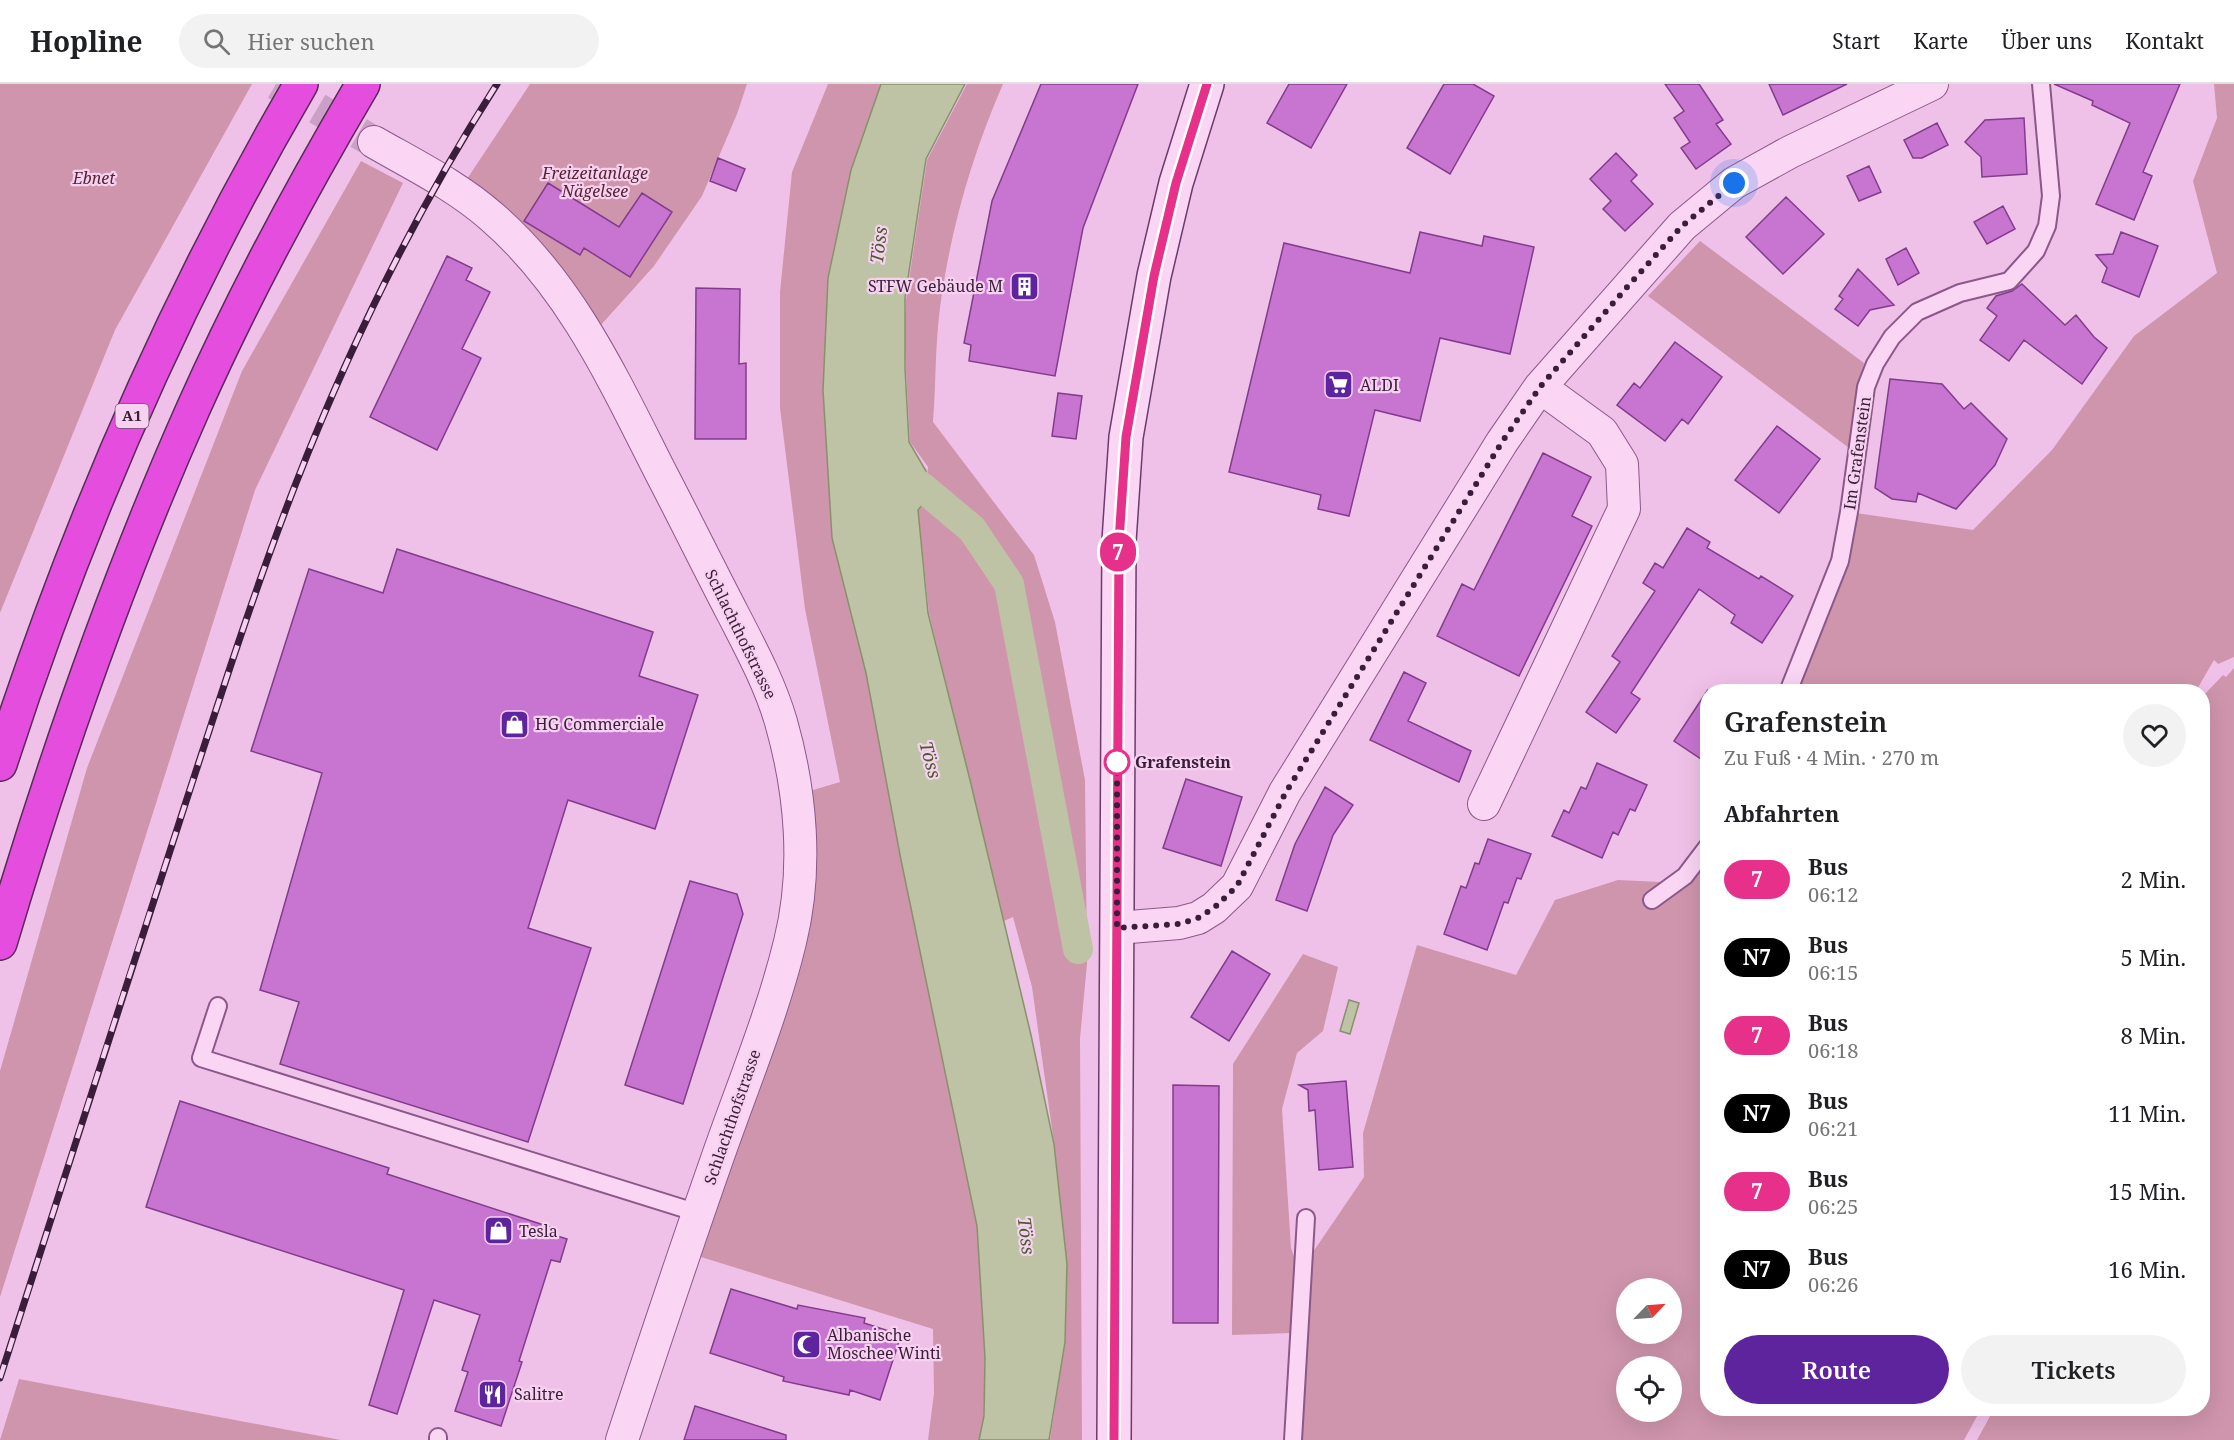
<!DOCTYPE html>
<html lang="de">
<head>
<meta charset="utf-8">
<style>
	:root { --surface:#fff; --page:#f2f2f2; --text:#202124; --muted:#757577; --line:#e0e0e0; --accent:#5e249d }
	body { margin:0; font-family:"Noto Serif",serif; background:var(--page); color:var(--text); height:100vh; display:flex; flex-direction:column; font-size:22px; white-space:nowrap }
	* { box-sizing:border-box; margin:0 }
	p { font-size:20px; color:var(--muted) }
	.icon { flex:none; width:33px; height:33px; fill:none; stroke:currentColor; stroke-width:2; stroke-linecap:round; stroke-linejoin:round }
	.map { position:relative; flex:1; overflow:hidden }
	.drawer { position:absolute; left:1700px; top:600px; width:510px; height:732px; display:flex; flex-direction:column; background:var(--surface); border-radius:24px; box-shadow:0 6px 24px #0002 }
	.drawer>* { flex:none }
	.badge { padding:0 12px; border-radius:20px; font-size:21px; line-height:39px }
	.needle { width:39px; rotate:65deg }
	.controls { position:absolute; left:1616px; top:1194px; display:grid; gap:12px }
	.controls a { display:grid; place-items:center; width:66px; height:66px; border-radius:50%; background:var(--surface); box-shadow:0 6px 24px #0002; font-size:30px }
	.you { position:absolute; width:30px; height:30px; margin:-15px; border:4px solid #fff; border-radius:50%; background:#1a73e8; box-shadow:0 0 0 9px #1a73e833 }
	.map>.badge { position:absolute; translate:-50% -50%; box-shadow:0 0 0 3px #fff }
	h2 { padding:0 24px; font-size:22px; line-height:54px }
	.round { display:grid; place-items:center; flex:none; width:63px; height:63px; border-radius:32px; background:var(--page) }
	.summary { display:flex; align-items:center; justify-content:space-between; height:102px; padding:0 24px }
	h1 { font-size:28px; font-weight:600; line-height:45px }
	.action { display:flex; gap:12px; margin-top:auto; padding:12px 24px }
	.action a { flex:1; height:69px; border-radius:36px; background:var(--accent); color:#fff; font-size:24px; font-weight:600; line-height:69px; text-align:center }
	.action a+a { background:var(--page); color:var(--text) }
	ul { padding:0; list-style:none }
	li { display:flex; align-items:center; gap:18px; height:78px; padding:0 24px }
	li div { flex:1 }
	li b { display:block; font-size:22px }
	li em { font-style:normal }
	li .badge { min-width:66px; font-weight:700; text-align:center }
	header { display:flex; align-items:center; gap:36px; box-sizing:border-box; height:84px; padding:0 30px; background:var(--surface); border-bottom:2px solid var(--line) }
	header strong { font-size:28px }
	nav { display:flex; gap:33px; margin-inline-start:auto; font-size:21px }
	.search { width:420px; height:54px; background:var(--page); display:flex; align-items:center; gap:15px; box-sizing:border-box; padding:0 21px; border-radius:33px; color:var(--muted); font-size:22px }
	.map>svg:first-child { display:block }
	.green { fill:#cf95ac; fill-rule:evenodd }
	.water { fill:#bdc3a4; stroke:#88916b; stroke-width:1.5 }
	.lines { fill:none; stroke-linecap:round; stroke-linejoin:round }
	.canal { stroke:#bdc3a4; stroke-width:30 }
	.building { fill:#c775d1; stroke:#823c8c; stroke-width:1.5 }
	.minor-tunnel { stroke:#cba0c5; stroke-width:32; stroke-dasharray:32 16; stroke-linecap:butt }
	.service-casing { stroke:#8b588a; stroke-width:20 }
	.minor-casing { stroke:#8b588a; stroke-width:34 }
	.secondary-casing { stroke:#6c3b6d; stroke-width:36 }
	.motorway-casing { stroke:#562c58; stroke-width:36 }
	.service { stroke:#fbd5f4; stroke-width:16 }
	.minor { stroke:#fbd5f4; stroke-width:32 }
	.secondary { stroke:#fbd5f4; stroke-width:33 }
	.motorway { stroke:#e44dde; stroke-width:33 }
	.rail-casing { stroke:#391d3a; stroke-width:7 }
	.rail { stroke:#f7d1f0; stroke-width:4.5; stroke-dasharray:14; stroke-linecap:butt }
	.line-casing { stroke:#fff; stroke-width:14 }
	.line { stroke:#e73089; stroke-width:9 }
	.walk { stroke:#391d3a; stroke-width:6; stroke-dasharray:0 10.8 }
	.stop-dot { fill:#fff; stroke:#e73089; stroke-width:3 }
	.labels { text-anchor:middle; stroke-width:4.5; stroke-linejoin:round; paint-order:stroke }
	.shield { fill:#f7d1f0; stroke:#725371; stroke-width:1.5 }
	.shield-label { font-size:15px; font-weight:bold; fill:#391d3a }
	.park-label { font-size:16px; font-style:italic; fill:#572231; stroke:#f7d1f0 }
	.poi-label { font-size:16px; fill:#391d3a; stroke:#f7d1f0; text-anchor:start }
	.street-label { font-size:16px; fill:#391d3a; stroke:#f7d1f0 }
	.stop-label { font-size:16px; font-weight:bold; fill:#391d3a; stroke:#f7d1f0; text-anchor:start }
	.water-label { font-size:18px; font-style:italic; fill:#475b2b; stroke:#f7d1f0 }
</style>
</head>
<body>
<header>
<strong>Hopline</strong>
<div class="search"><svg class="icon" aria-label="search" viewBox="0 0 24 24"><circle cx="10" cy="10" r="6"/><path d="M15 15l6 6"/></svg>Hier suchen</div>
<nav><a>Start</a><a>Karte</a><a>Über uns</a><a>Kontakt</a></nav>
</header>
<div class="map">
<svg width="2234" height="1356" viewBox="0 0 2234 1356">
	<rect width="100%" height="100%" fill="#f0c1e8"/>
	<path class="green" d="M 0,0 L 252,0 L 115,246 L 0,529 Z
		M 530,0 L 747,0 L 737,30 L 702,112 L 654,182 L 591,252 L 459,107 Z
		M 828,0 L 881,0 L 851,86 L 823,306 L 832,454 L 866,589 L 901,776 L 977,1142 L 985,1274 L 984,1332 L 979,1356 L 928,1356 L 934,1309 L 933,1245 L 685,1168 L 773,917 L 796,711 L 840,698 L 805,525 L 780,324 L 780,208 L 792,88 Z
		M 967,0 L 1003,0 C 972,71 950,147 940,224 C 935,262 936,301 933,338 L 1034,471 L 1055,538 L 1085,696 L 1087,880 L 1080,954 L 1082,1356 L 1050,1356 L 1065,1257 L 1067,1179 L 1054,1059 L 1032,903 L 1013,833 L 1004,837 L 929,529 L 918,425 L 924,422 L 928,383 L 910,358 L 904,251 L 906,216 L 927,76 Z
		M 2214,0 L 2234,0 L 2234,573 L 2218,580 L 2214,576 L 2196,607 L 1788,608 L 1849,428 L 1973,446 L 2052,366 L 2134,252 L 2217,189 L 2193,97 L 2217,34 Z
		M 361,77 L 403,99 L 255,406 L 0,1213 L 0,987 L 87,684 L 242,287 Z
		M 1700,157 L 1864,279 L 1849,364 L 1648,212 Z
		M 2234,584 L 2234,1356 L 1977,1356 L 1994,1325 L 2202,1324 L 2202,613 L 2223,591 L 2226,593 Z
		M 1707,764 L 1707,1324 L 1981,1325 L 1964,1356 L 1297,1356 L 1311,1171 L 1364,1093 L 1363,1049 L 1417,861 L 1516,891 L 1555,816 L 1618,796 L 1682,799 ZM 1626,1204 L 1671,1204 L 1671,1250 L 1626,1250 ZM 1626,1282 L 1671,1282 L 1671,1328 L 1626,1328 Z
		M 1303,870 L 1338,883 L 1323,947 L 1297,969 L 1282,1025 L 1291,1164 L 1297,1181 L 1291,1249 L 1232,1251 L 1233,980 Z
		M 19,1295 L 341,1356 L 0,1356 Z"/>
	<path class="water" d="M 881,0 L 965,0 L 926,75 L 905,214 L 905,284 L 909,358 L 926,387 L 924,419 L 918,426 L 928,529 L 970,696 L 1031,951 L 1054,1060 L 1067,1180 L 1065,1258 L 1049,1356 L 979,1356 L 984,1332 L 985,1274 L 977,1142 L 901,776 L 866,589 L 832,454 L 823,306 L 828,194 L 851,86 Z
		M 1349,916 L 1359,919 L 1350,950 L 1340,947 Z"/>
	<g class="lines">
		<path class="canal" d="M 891,383 L 923,404 L 972,445 L 1009,500 L 1078,865"/>
	</g>
	<path class="building" d="M 1041,0 L 1138,0 L 1083,144 L 1055,292 L 969,277 L 971,261 L 964,259 L 992,117 Z
		M 1289,0 L 1347,0 L 1311,64 L 1267,39 Z
		M 1444,0 L 1473,0 L 1494,12 L 1450,90 L 1407,64 Z
		M 1665,0 L 1699,0 L 1723,36 L 1716,40 L 1731,60 L 1696,85 L 1681,64 L 1690,58 L 1674,34 L 1684,27 Z
		M 1769,0 L 1847,0 L 1783,31 Z
		M 2054,0 L 2180,0 L 2143,88 L 2152,92 L 2134,136 L 2096,120 L 2130,39 L 2092,21 L 2093,17 Z
		M 2024,34 L 2027,90 L 1982,93 L 1981,73 L 1965,58 L 1985,36 Z
		M 1937,39 L 1948,61 L 1922,74 L 1913,74 L 1904,56 Z
		M 1616,69 L 1637,91 L 1631,97 L 1653,120 L 1625,147 L 1603,125 L 1611,117 L 1590,95 Z
		M 718,74 L 745,85 L 736,107 L 710,97 Z
		M 1869,82 L 1881,108 L 1859,117 L 1847,92 Z
		M 548,99 L 619,143 L 642,109 L 672,128 L 630,193 L 584,164 L 580,171 L 524,137 Z
		M 1786,113 L 1824,150 L 1783,190 L 1746,153 Z
		M 2003,122 L 2015,145 L 1987,160 L 1974,138 Z
		M 1420,148 L 1482,162 L 1484,152 L 1534,163 L 1510,270 L 1440,254 L 1420,337 L 1375,326 L 1349,432 L 1318,425 L 1321,411 L 1229,388 L 1284,159 L 1410,189 Z
		M 2121,148 L 2158,162 L 2139,213 L 2102,198 L 2107,184 L 2096,171 L 2113,170 Z
		M 1906,164 L 1919,189 L 1898,201 L 1886,175 Z
		M 447,172 L 472,184 L 466,196 L 490,208 L 462,265 L 481,274 L 437,366 L 370,333 Z
		M 1858,185 L 1894,221 L 1870,226 L 1858,242 L 1835,225 L 1843,215 L 1839,212 Z
		M 2022,200 L 2065,241 L 2076,231 L 2094,253 L 2107,264 L 2082,300 L 2024,256 L 2009,277 L 1980,256 L 1997,232 L 1987,224 L 1996,212 L 2012,207 Z
		M 696,204 L 740,205 L 739,280 L 746,279 L 746,355 L 695,355 Z
		M 1675,258 L 1722,293 L 1688,340 L 1682,335 L 1665,357 L 1617,321 L 1634,299 L 1640,304 Z
		M 1890,295 L 1942,300 L 1964,325 L 1971,319 L 2007,355 L 1995,381 L 1956,425 L 1918,409 L 1916,418 L 1892,415 L 1875,404 Z
		M 1058,309 L 1082,312 L 1076,355 L 1052,352 Z
		M 1777,342 L 1820,375 L 1779,429 L 1735,396 Z
		M 1543,369 L 1591,393 L 1572,432 L 1592,442 L 1519,592 L 1437,552 L 1462,500 L 1474,506 Z
		M 1687,444 L 1710,458 L 1707,464 L 1759,495 L 1761,492 L 1793,512 L 1762,559 L 1731,539 L 1735,531 L 1699,505 L 1631,609 L 1640,615 L 1616,649 L 1586,628 L 1620,578 L 1612,572 L 1655,507 L 1643,499 L 1655,479 L 1663,484 Z
		M 397,465 L 653,548 L 639,592 L 698,611 L 655,745 L 568,716 L 528,844 L 591,864 L 528,1058 L 280,980 L 299,918 L 260,906 L 322,689 L 251,667 L 309,485 L 383,509 Z
		M 1404,588 L 1426,599 L 1408,637 L 1471,667 L 1459,698 L 1370,656 Z
		M 1707,607 L 1707,679 L 1674,657 Z
		M 1597,679 L 1647,701 L 1635,727 L 1630,725 L 1618,751 L 1613,748 L 1602,774 L 1552,752 L 1564,726 L 1569,729 L 1581,703 L 1586,705 Z
		M 1186,695 L 1242,713 L 1221,782 L 1163,764 Z
		M 1325,703 L 1353,721 L 1333,751 L 1307,827 L 1276,816 L 1295,760 Z
		M 1488,755 L 1531,770 L 1521,795 L 1517,794 L 1508,819 L 1504,818 L 1487,866 L 1444,850 L 1461,802 L 1466,804 L 1475,779 L 1479,780 Z
		M 690,797 L 737,810 L 743,830 L 683,1020 L 625,1001 Z
		M 1232,867 L 1270,890 L 1229,957 L 1191,933 Z
		M 1346,997 L 1353,1083 L 1319,1086 L 1315,1026 L 1309,1027 L 1308,1006 L 1299,1001 Z
		M 1173,1001 L 1219,1002 L 1218,1239 L 1173,1239 Z
		M 180,1017 L 389,1084 L 387,1090 L 553,1144 L 551,1150 L 567,1155 L 560,1178 L 551,1176 L 519,1277 L 522,1278 L 501,1342 L 455,1327 L 468,1288 L 462,1286 L 480,1231 L 434,1216 L 397,1330 L 369,1321 L 404,1206 L 146,1123 Z
		M 731,1205 L 797,1225 L 798,1221 L 865,1234 L 864,1239 L 901,1251 L 880,1316 L 850,1306 L 849,1311 L 783,1297 L 784,1293 L 710,1269 Z
		M 695,1322 L 786,1351 L 786,1356 L 684,1356 Z"/>
	<g class="lines">
		<path class="minor-tunnel" d="M 276,0 L 374,58"/>
		<defs>
			<path id="service" d="M 1788,608 L 1840,477 L 1849,428 L 1866,303 L 1875,280 L 1892,253 L 1917,228 L 1960,209 L 2009,197 L 2036,167 L 2047,142 L 2051,112 L 2041,0
				M 1652,816 L 1685,792 L 1707,763
				M 218,922 L 201,974 L 698,1129
				M 438,1353 L 438,1356
				M 1293,1356 L 1306,1134"/>
			<path id="minor" d="M 374,58 C 414,81 457,102 492,133 C 572,202 615,299 662,391 C 686,437 709,484 733,530 C 751,565 770,600 781,638 C 801,708 808,786 790,858 C 772,932 742,1003 717,1075 C 684,1169 653,1262 622,1356
				M 1484,720 L 1624,425 L 1622,380 L 1602,348 L 1540,303
				M 1117,844 L 1179,839 L 1198,834 L 1214,824 L 1237,802 L 1285,708 L 1502,358 L 1540,303 L 1682,142 L 1734,99 L 1790,68 L 1932,0"/>
			<path id="secondary" d="M 1114,1356 L 1119,457 L 1126,353 L 1154,192 L 1176,99 L 1207,0"/>
			<path id="motorway" d="M 0,680 C 76,444 176,214 301,0
				M 0,859 C 54,677 116,498 193,325 C 243,213 301,105 363,0"/>
		</defs>
		<use href="#service" class="service-casing"/>
		<use href="#minor" class="minor-casing"/>
		<use href="#secondary" class="secondary-casing"/>
		<use href="#motorway" class="motorway-casing"/>
		<use href="#service" class="service"/>
		<use href="#minor" class="minor"/>
		<use href="#secondary" class="secondary"/>
		<use href="#motorway" class="motorway"/>
		<defs>
			<path id="rail" d="M 0,1294 C 60,1108 119,922 180,736 C 217,623 253,509 296,399 C 350,261 417,125 497,0"/>
		</defs>
		<use href="#rail" class="rail-casing"/>
		<use href="#rail" class="rail"/>
	</g>
	<g class="lines">
		<defs>
			<path id="line" d="M 1114,1356 L 1119,457 L 1126,353 L 1154,192 L 1176,99 L 1207,0"/>
		</defs>
		<use href="#line" class="line-casing"/>
		<use href="#line" class="line"/>
		<path class="walk" d="M 1117,678 L 1117,844 L 1179,840 L 1198,834 L 1214,824 L 1237,802 L 1286,708 L 1502,358 L 1540,303 L 1628,202 L 1682,142 L 1734,99"/>
	</g>
	<defs>
		<symbol id="building-square" viewBox="-11 -11 22 22"><rect x="-9" y="-9" width="18" height="18" rx="4" fill="#5e249d" stroke="#f7d1f0"/><path d="M-4-6H4V6H1V3H-1V6H-4ZM-2.5-4.3h1.7v1.8h-1.7ZM.8-4.3h1.7v1.8H.8ZM-2.5-1h1.7V.8h-1.7ZM.8-1h1.7V.8H.8Z" fill="#fff"/></symbol>
		<symbol id="supermarket-square" viewBox="-11 -11 22 22"><rect x="-9" y="-9" width="18" height="18" rx="4" fill="#5e249d" stroke="#f7d1f0"/><path d="M-6-5.5h2.5l.6 2H6L4.5 2H-2.5L-4.4-4H-6ZM-1.5 3.2a1.3 1.3 0 1 0 .1 0ZM3 3.2a1.3 1.3 0 1 0 .1 0Z" fill="#fff"/></symbol>
		<symbol id="shop-square" viewBox="-11 -11 22 22"><rect x="-9" y="-9" width="18" height="18" rx="4" fill="#5e249d" stroke="#f7d1f0"/><path d="M-5-2.5h2.3a2.7 3.5 0 0 1 5.4 0H5L5.5 6h-11ZM-1.5-2.5h3a1.5 2.3 0 0 0-3 0Z" fill="#fff"/></symbol>
		<symbol id="mosque-square" viewBox="-11 -11 22 22"><rect x="-9" y="-9" width="18" height="18" rx="4" fill="#5e249d" stroke="#f7d1f0"/><path d="M3.5-4.9A6 6 0 1 0 3.5 4.9A5 5 0 1 1 3.5-4.9Z" fill="#fff"/></symbol>
		<symbol id="restaurant-square" viewBox="-11 -11 22 22"><rect x="-9" y="-9" width="18" height="18" rx="4" fill="#5e249d" stroke="#f7d1f0"/><path d="M-5-6h1v4h1v-4h1v4h1v-4h1v5L-1.5 .5V6h-2V.5L-5-1ZM5-6V6H3V1.5H1.5Q1.5-4 5-6Z" fill="#fff"/></symbol>
	</defs>
	<g fill-rule="evenodd">
		<use href="#building-square" x="1008" y="186" width="33" height="33"/>
		<use href="#supermarket-square" x="1322" y="284" width="33" height="33"/>
		<use href="#shop-square" x="498" y="624" width="33" height="33"/>
		<use href="#shop-square" x="482" y="1130" width="33" height="33"/>
		<use href="#mosque-square" x="790" y="1244" width="33" height="33"/>
		<use href="#restaurant-square" x="476" y="1294" width="33" height="33"/>
	</g>
	<circle class="stop-dot" cx="1117" cy="678" r="12"/>
	<g class="labels">
		<rect class="shield" x="115.5" y="320" width="33" height="24" rx="4.5"/>
		<g class="shield-label">
			<text x="132" y="337">A1</text>
		</g>
		<g class="park-label">
			<text x="595" y="95">Freizeitanlage<tspan x="595" dy="18">Nägelsee</tspan></text>
			<text x="94" y="100">Ebnet</text>
		</g>
		<g class="poi-label">
			<text x="1003" y="208" text-anchor="end">STFW Gebäude M</text>
			<text x="1360" y="307">ALDI</text>
			<text x="535" y="646">HG Commerciale</text>
			<text x="519" y="1153">Tesla</text>
			<text x="827" y="1257">Albanische<tspan x="827" dy="18">Moschee Winti</tspan></text>
			<text x="514" y="1316">Salitre</text>
		</g>
		<g class="street-label">
			<text transform="translate(1857 369) rotate(-82)" y="6">Im Grafenstein</text>
			<text transform="translate(741 550) rotate(64)" y="6">Schlachthofstrasse</text>
			<text transform="translate(732 1033) rotate(-71)" y="6">Schlachthofstrasse</text>
		</g>
		<g class="stop-label">
			<text x="1135" y="684">Grafenstein</text>
		</g>
		<g class="water-label">
			<text transform="translate(879 161) rotate(-83)" y="6">Töss</text>
			<text transform="translate(930 676) rotate(75)" y="6">Töss</text>
			<text transform="translate(1026 1152) rotate(83)" y="6">Töss</text>
		</g>
	</g>
</svg>
<div class="controls">
<a><svg class="needle" viewBox="-14 -14 28 28"><path d="M0-13l5 13h-10z" fill="#e53935"/><path d="M0 13l5-13h-10z" fill="#757577"/></svg></a>
<a><svg class="icon" aria-label="locate" viewBox="0 0 24 24"><circle cx="12" cy="12" r="6"/><path d="M12 2v4M12 18v4M2 12h4M18 12h4"/></svg></a>
</div>
<div class="you" style="left:1734px;top:99px"></div>
<b class="badge" style="left:1118px;top:468px;background:#e73089;color:#fff">7</b>
<section class="drawer">
<div class="summary"><div><h1>Grafenstein</h1><p>Zu Fuß · 4 Min. · 270 m</p></div><a class="round"><svg class="icon" aria-label="heart" viewBox="0 0 24 24"><path d="M12 20l-8-8c-3-5 5-10 8-4 3-6 11-1 8 4z"/></svg></a></div>
<h2>Abfahrten</h2>
<ul>
<li><span class="badge" style="background:#e73089;color:#fff">7</span><div><b>Bus</b><p>06:12</p></div><em>2 Min.</em></li>
<li><span class="badge" style="background:#000;color:#fff">N7</span><div><b>Bus</b><p>06:15</p></div><em>5 Min.</em></li>
<li><span class="badge" style="background:#e73089;color:#fff">7</span><div><b>Bus</b><p>06:18</p></div><em>8 Min.</em></li>
<li><span class="badge" style="background:#000;color:#fff">N7</span><div><b>Bus</b><p>06:21</p></div><em>11 Min.</em></li>
<li><span class="badge" style="background:#e73089;color:#fff">7</span><div><b>Bus</b><p>06:25</p></div><em>15 Min.</em></li>
<li><span class="badge" style="background:#000;color:#fff">N7</span><div><b>Bus</b><p>06:26</p></div><em>16 Min.</em></li>
</ul>
<div class="action"><a>Route</a><a>Tickets</a></div>
</section>
</div>
</body>
</html>
